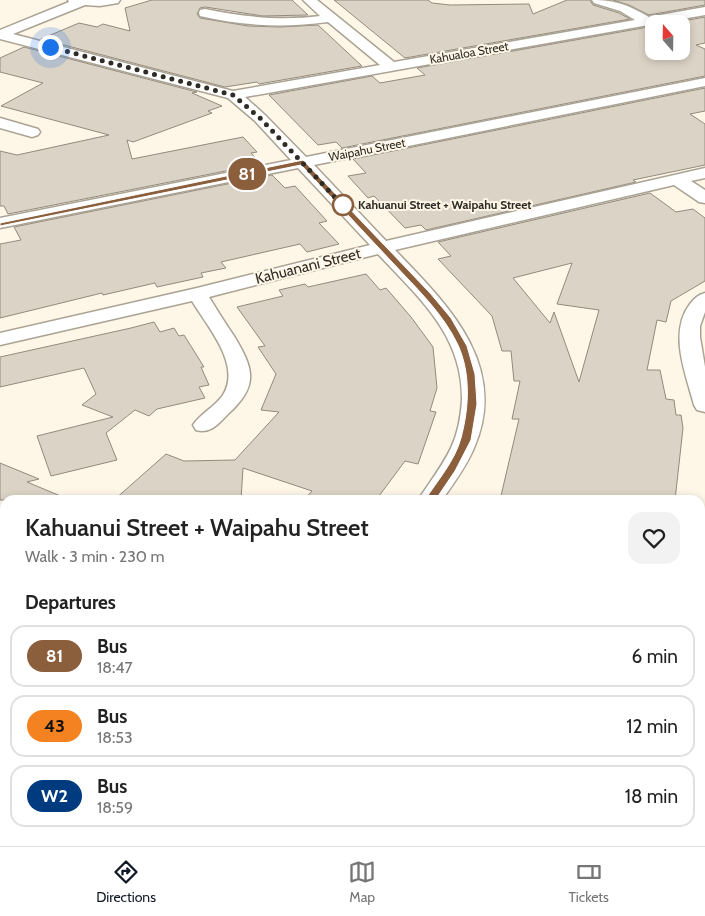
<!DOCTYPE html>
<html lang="en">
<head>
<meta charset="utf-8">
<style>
	:root { --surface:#fff; --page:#f2f2f2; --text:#222; --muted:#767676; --line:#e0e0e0; --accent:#111827 }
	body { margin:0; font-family:Cabin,sans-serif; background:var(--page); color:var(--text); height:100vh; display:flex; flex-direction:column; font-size:19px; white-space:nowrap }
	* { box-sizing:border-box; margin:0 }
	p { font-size:16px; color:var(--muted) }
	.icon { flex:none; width:28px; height:28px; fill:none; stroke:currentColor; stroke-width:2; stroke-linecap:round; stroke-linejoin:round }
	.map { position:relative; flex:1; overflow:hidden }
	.side { position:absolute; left:0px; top:495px; width:705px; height:351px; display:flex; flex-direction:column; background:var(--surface); border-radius:15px 15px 0 0; box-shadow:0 2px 8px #0003 }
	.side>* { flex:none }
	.badge { padding:0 10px; border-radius:16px; font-size:18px; line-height:32px }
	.needle { width:32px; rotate:340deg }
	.buttons { position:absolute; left:645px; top:15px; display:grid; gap:10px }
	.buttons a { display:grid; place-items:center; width:45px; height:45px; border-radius:10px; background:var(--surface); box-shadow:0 2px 8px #0003; font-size:25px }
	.you { position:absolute; width:25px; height:25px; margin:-12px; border:4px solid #fff; border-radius:50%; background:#1a73e8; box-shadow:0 0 0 8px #1a73e833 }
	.map>.badge { position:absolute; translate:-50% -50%; box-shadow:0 0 0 2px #fff }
	h2 { padding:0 25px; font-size:19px; line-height:45px }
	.round { display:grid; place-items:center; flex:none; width:52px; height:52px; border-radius:15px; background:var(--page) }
	.summary { display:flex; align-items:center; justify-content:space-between; height:85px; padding:0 25px }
	h1 { font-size:24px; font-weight:600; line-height:38px }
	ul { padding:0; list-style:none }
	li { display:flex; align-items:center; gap:15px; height:62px; margin:0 10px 8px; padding:0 15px; border:2px solid var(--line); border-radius:15px }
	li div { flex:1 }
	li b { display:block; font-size:19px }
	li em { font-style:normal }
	li .badge { min-width:55px; font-weight:700; text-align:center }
	.menu { display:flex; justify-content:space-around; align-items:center; height:70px; border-top:1px solid var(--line); background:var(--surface); font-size:14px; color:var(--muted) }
	.menu a { display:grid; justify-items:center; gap:2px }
	.menu .active { color:var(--accent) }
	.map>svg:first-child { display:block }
	.building { fill:#dbd3c5; stroke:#928b7d; fill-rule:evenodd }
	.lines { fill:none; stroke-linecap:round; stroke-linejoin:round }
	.minor-casing { stroke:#aaa394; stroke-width:3 }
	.minor { fill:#fff; fill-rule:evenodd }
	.line { fill:#8b5e3c; stroke:#fff }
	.walk { stroke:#2f2c26; stroke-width:5; stroke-dasharray:0 9 }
	.stop-dot { fill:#fff; stroke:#8b5e3c; stroke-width:2.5 }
	.labels { text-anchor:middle; stroke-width:4; stroke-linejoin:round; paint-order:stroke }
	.far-street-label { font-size:12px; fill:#2f2c26; stroke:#fef6e7 }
	.far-stop-label { font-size:12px; font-weight:bold; fill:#2f2c26; stroke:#fef6e7; text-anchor:start }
	.street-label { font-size:15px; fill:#2f2c26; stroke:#fef6e7 }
</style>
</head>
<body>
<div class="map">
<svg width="705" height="846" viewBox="0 0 705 846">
	<rect width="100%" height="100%" fill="#fef6e7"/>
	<path class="building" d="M 152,0 L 292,0 L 308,15 L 263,16 L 205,7 L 200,8 L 197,14 L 200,18 L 248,26 L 280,27 L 318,25 L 362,66 L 259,84 L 257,82 L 225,87 L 41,39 L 79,23 L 97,27 L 103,24 L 130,31 L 125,8 Z
		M 334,0 L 428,0 L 432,3 L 450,5 L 529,4 L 533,14 L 567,0 L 590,0 L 593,5 L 619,13 L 630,19 L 405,58 Z
		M 613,0 L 705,0 L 705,5 L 649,15 L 629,5 Z
		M 705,17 L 705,43 L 696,45 L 705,49 L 705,76 L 342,148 L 336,142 L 318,145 L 269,95 L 372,76 L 380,83 L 425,75 L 417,68 L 654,26 L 654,51 L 681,51 L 681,24 L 667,24 Z
		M 24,47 L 197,92 L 192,93 L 222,106 L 208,111 L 212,113 L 133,142 L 127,140 L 132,159 L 243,137 L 257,152 L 251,153 L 261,164 L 8,214 L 4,206 L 0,206 L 0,151 L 17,155 L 109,135 L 1,106 L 43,83 L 0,72 L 0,58 Z
		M 705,88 L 705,111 L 690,114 L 705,124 L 705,165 L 633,180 L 636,182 L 426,230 L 421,225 L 405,228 L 374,196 L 368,198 L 348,176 L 366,173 L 353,159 Z
		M 272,175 L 285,188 L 295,186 L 327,221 L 319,223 L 339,244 L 307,252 L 300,244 L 221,262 L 226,268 L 201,273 L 203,277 L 157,287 L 155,283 L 103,295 L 102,293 L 0,318 L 0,244 L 21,240 L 14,227 Z
		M 650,193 L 676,212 L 693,209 L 705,218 L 705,281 L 671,301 L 666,322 L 657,320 L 647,370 L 660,370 L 666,399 L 674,400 L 676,415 L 681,415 L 683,428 L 675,500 L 500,500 L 519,419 L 512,419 L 520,381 L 514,381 L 511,351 L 502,351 L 492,316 L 438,259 L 451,256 L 438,242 ZM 572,263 L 557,304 L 599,310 L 579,382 L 554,312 L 550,323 L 513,278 Z
		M 366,274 L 380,290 L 386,288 L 411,317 L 433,347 L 437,388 L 430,411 L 436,412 L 418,464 L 405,461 L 376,500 L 304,500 L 312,491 L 243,468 L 241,500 L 114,500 L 166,454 L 184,461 L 235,460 L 279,412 L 261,410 L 276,374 L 258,347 L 265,346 L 237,307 L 283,296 L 279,290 L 305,284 L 308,287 Z
		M 154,322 L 160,332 L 174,328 L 179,336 L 184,335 L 204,367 L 201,367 L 209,385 L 199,387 L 205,398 L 157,409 L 149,416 L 135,410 L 106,433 L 117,460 L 51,476 L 37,436 L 113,417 L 82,405 L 96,394 L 84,368 L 0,387 L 0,357 L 131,328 Z
		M 0,463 L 39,479 L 27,482 L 70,500 L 0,500 Z"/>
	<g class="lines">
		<defs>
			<path id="minor" d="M 68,0 L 120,0 L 118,3 L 100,6 L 85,5 L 13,34 L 233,91 L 380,65 L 328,22 C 284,28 243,26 200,16 L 199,13 L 200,10 L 205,9 C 244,17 281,21 320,16 L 303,0 L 317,0 L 394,62 L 635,20 L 620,11 L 594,3 L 592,0 C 616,0 628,5 649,17 L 705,7 L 705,15 L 245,97 L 265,115 L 306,157 L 705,78 L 705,86 L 314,165 L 386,241 L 705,168 L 705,178 L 691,181 L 705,190 L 705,203 L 699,202 L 674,185 L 395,250 C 447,304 510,365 474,448 C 466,467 454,483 442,500 L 418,500 C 429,483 442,467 451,448 C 458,433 461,416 462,400 C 463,335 419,298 378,254 L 209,297 C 217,310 225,323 234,336 C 254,369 259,386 228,414 C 218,424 211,434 196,430 L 193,425 C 201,413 215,407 223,395 C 242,365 207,326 192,301 L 0,345 L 0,333 L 197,288 L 370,245 L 298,168 L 0,228 L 0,218 L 291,160 L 255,121 L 228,98 L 0,39 L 0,30 L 69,2 Z
				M 0,118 L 38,129 L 40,132 L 38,135 L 32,137 L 0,128 Z
				M 705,293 L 705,312 L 700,326 L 700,337 L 705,367 L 705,412 L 697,410 L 694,405 C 686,374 668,333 690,304 C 695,298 698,295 705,293 Z
				M 705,519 L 705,552 L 700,554 L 700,521 Z
				M 0,560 L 5,561 L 5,580 L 0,579 Z
				M 5,593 L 5,616 L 0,618 L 0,595 Z
				M 170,841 L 203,841 L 201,846 L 168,846 Z
				M 557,841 L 589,841 L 587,846 L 555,846 Z"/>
		</defs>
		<use href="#minor" class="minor-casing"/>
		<use href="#minor" class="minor"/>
	</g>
	<path class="line" d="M 303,160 L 430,293 L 451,318 L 467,346 L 475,374 L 477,404 L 471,440 L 455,471 L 434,502 L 426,502 L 425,500 C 437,481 455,461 461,438 C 469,408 471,374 458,345 C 443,313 416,288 392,262 C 362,230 331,197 301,165 L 0,226 L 0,223 Z"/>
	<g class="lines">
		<path class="walk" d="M 50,47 L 233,95 L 260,118 L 348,211 L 343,205"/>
	</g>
	<circle class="stop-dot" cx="343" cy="205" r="10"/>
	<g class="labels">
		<g class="far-street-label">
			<text transform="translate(469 53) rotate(-10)" y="4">Kahualoa Street</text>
			<text transform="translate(367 150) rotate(-11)" y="4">Waipahu Street</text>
		</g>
		<g class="far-stop-label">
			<text x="358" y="209">Kahuanui Street + Waipahu Street</text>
		</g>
		<g class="street-label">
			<text transform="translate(308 266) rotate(-14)" y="5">Kahuanani Street</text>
		</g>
	</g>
</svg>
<div class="buttons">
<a><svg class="needle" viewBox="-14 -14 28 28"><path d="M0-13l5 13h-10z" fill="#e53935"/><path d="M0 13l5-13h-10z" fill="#767676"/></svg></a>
</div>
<div class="you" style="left:50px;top:47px"></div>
<b class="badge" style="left:247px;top:174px;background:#8b5e3c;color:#fff">81</b>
<section class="side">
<div class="summary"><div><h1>Kahuanui Street + Waipahu Street</h1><p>Walk · 3 min · 230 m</p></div><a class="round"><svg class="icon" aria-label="heart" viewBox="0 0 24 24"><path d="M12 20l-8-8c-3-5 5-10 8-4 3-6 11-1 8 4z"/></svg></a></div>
<h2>Departures</h2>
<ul>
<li><span class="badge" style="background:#8b5e3c;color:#fff">81</span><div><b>Bus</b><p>18:47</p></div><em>6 min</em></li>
<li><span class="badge" style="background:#f58220;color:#111">43</span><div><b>Bus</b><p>18:53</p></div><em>12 min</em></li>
<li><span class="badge" style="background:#003b80;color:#fff">W2</span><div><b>Bus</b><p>18:59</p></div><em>18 min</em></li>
</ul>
</section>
</div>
<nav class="menu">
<a class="active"><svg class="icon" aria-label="directions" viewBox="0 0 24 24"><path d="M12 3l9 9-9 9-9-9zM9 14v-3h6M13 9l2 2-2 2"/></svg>Directions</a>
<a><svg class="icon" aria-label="map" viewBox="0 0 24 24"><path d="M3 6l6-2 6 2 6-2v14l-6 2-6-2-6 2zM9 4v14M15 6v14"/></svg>Map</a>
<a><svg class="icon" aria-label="tickets" viewBox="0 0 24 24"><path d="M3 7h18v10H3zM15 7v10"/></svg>Tickets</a>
</nav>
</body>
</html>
